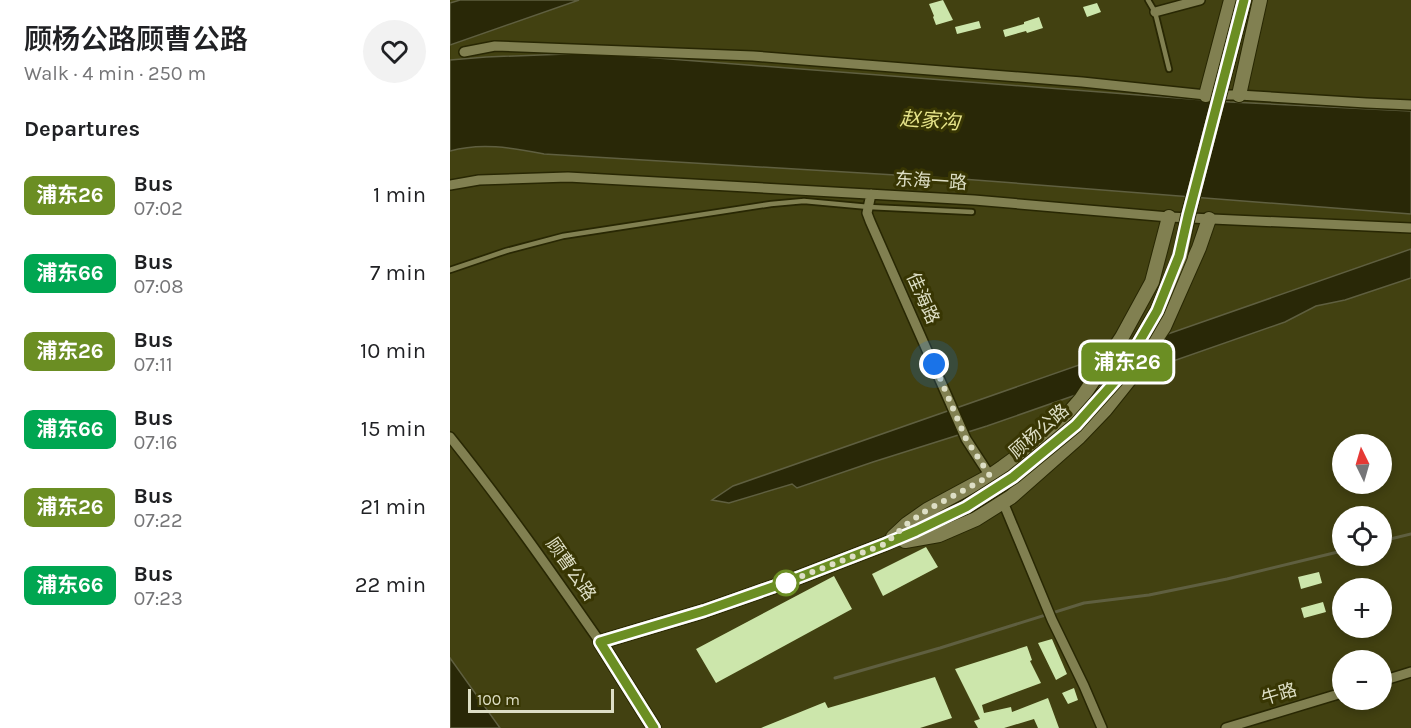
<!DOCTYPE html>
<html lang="en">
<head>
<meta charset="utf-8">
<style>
	:root { --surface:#fff; --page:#f2f2f2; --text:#202124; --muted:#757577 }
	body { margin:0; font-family:Karla,"Noto Sans SC",sans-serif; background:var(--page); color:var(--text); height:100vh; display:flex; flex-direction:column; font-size:22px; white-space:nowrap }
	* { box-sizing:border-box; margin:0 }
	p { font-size:20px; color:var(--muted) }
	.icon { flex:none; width:33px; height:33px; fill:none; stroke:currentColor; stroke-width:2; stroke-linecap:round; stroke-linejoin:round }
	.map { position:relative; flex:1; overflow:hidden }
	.sheet { display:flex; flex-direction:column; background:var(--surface); width:450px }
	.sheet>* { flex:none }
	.badge { padding:0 12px; border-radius:9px; font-size:21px; line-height:39px }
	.needle { width:39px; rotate:355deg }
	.buttons { position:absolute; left:882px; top:434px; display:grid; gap:12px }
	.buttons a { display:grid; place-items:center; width:60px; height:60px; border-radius:50%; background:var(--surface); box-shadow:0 3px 9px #0003; font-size:30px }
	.scale { position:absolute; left:18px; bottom:15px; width:146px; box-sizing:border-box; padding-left:6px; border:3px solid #dddec5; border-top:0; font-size:16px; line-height:21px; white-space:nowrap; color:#dddec5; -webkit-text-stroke:4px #383603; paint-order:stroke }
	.you { position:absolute; width:30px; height:30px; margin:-15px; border:4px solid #fff; border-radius:50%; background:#1a73e8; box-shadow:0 0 0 9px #1a73e833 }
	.map>.badge { position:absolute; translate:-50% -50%; box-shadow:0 0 0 3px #fff }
	h2 { padding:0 24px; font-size:22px; line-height:54px }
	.round { display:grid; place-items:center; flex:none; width:63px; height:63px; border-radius:32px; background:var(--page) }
	.summary { display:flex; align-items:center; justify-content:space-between; height:102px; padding:0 24px }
	h1 { font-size:28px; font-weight:600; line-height:45px }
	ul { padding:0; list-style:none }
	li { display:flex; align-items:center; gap:18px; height:78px; padding:0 24px }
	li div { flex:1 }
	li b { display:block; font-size:22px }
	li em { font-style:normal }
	li .badge { min-width:66px; font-weight:700; text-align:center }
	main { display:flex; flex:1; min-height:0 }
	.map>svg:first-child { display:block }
	.water { fill:#292807; stroke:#5f5f40; stroke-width:1.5 }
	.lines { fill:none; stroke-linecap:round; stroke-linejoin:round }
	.stream { stroke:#5f5f40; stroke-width:3 }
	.building { fill:#cce6ab }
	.lane-casing { stroke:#282703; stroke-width:8 }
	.street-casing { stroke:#282703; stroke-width:12 }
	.secondary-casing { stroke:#282703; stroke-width:16 }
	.lane { stroke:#818051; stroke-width:4.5 }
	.street { stroke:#818051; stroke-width:9 }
	.secondary { stroke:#818051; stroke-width:14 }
	.secondary-bridge-casing { stroke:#282703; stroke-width:16; stroke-linecap:butt }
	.secondary-bridge { stroke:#818051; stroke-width:14 }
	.line-casing { stroke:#fff; stroke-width:14 }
	.line { stroke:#6b8e23; stroke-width:9 }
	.walk { stroke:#dddec5; stroke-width:6; stroke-dasharray:0 10.8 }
	.stop-dot { fill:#fff; stroke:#6b8e23; stroke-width:3 }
	.labels { text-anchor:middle; stroke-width:6; stroke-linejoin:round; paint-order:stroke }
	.street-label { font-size:18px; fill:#dddec5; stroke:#383603 }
	.water-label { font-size:20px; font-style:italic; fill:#e7e58a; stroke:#383603 }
</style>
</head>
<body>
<main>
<section class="sheet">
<div class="summary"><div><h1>顾杨公路顾曹公路</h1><p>Walk · 4 min · 250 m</p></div><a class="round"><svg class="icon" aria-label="heart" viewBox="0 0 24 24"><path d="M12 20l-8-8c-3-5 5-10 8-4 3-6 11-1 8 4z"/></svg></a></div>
<h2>Departures</h2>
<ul>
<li><span class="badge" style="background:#6b8e23;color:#fff">浦东26</span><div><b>Bus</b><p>07:02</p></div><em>1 min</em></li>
<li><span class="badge" style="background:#00a651;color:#fff">浦东66</span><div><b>Bus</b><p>07:08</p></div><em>7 min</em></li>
<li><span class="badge" style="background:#6b8e23;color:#fff">浦东26</span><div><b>Bus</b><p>07:11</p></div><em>10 min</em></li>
<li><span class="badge" style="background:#00a651;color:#fff">浦东66</span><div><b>Bus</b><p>07:16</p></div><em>15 min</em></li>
<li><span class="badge" style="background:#6b8e23;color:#fff">浦东26</span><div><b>Bus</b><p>07:22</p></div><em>21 min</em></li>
<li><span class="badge" style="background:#00a651;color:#fff">浦东66</span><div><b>Bus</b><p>07:23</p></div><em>22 min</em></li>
</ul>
</section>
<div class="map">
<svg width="961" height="728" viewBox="0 0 961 728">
	<rect width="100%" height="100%" fill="#424111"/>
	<path class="water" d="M 10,0 L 129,0 L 0,45 L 0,3 Z
		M 142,53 L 780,102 L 961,111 L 961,214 L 512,179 L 94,154 C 62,148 32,142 0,151 L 0,60 L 36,57 Z
		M 961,249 L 961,278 L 895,300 L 866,306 L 835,322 L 537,426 L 423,462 L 347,488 L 342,484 L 279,503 L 262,500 L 283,486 Z
		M 0,658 L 50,728 L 0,728 Z"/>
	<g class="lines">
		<path class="stream" d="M 932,541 L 961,534
			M 385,678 L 490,648 L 634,603 L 699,595 L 777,579 L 892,551"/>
	</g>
	<path class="building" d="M 493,0 L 503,20 L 486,25 L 483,17 L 484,16 L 479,4 Z
		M 647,3 L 651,12 L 637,17 L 633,7 Z
		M 589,17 L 593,28 L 577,33 L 576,31 L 555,37 L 553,30 L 574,24 L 574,22 Z
		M 529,21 L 531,28 L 507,34 L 505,27 Z
		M 476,547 L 488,567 L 433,596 L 422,574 Z
		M 869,572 L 872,583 L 851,589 L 848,577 Z
		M 384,576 L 402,609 L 266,683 L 246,649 Z
		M 873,602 L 876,612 L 854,618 L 851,608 Z
		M 602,639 L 617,674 L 606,680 L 588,643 Z
		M 577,646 L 582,660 L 580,661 L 591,683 L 532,705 L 534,713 L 561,707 L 562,712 L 598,698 L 609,728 L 588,728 L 584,719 L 554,728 L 528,728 L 524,721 L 530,719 L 505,669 Z
		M 485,677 L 502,718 L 470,728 L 311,728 L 375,702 L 378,708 Z
		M 624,688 L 628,700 L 618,704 L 612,693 Z"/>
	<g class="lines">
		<defs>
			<path id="lane" d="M 698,0 L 705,12 L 719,69
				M 0,270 L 56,251 L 113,236 L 321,204 L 354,201 L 419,207 L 522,212"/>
			<path id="street" d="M 705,12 L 750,0
				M 14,52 L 45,46 L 303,56 L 632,82 L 756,95 L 789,95 L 916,103 L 961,105
				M 0,185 L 29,180 L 118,177 L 524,200 L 719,217 L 961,228
				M 421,194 L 417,213 L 420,221 L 516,439 L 540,476
				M 0,437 C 53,503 102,573 150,642
				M 553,502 L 602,620 L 634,686 L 652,728
				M 932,681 L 961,672
				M 776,728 L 892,693"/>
			<path id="secondary" d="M 756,95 L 781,0
				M 789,95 L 810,0
				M 443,537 L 457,524 L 477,510 L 540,476 L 553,467 L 605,429 L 631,399 L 672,337 L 702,282 L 719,217
				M 455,541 L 489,535 L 526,519 L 561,497 L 629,437 L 655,410 L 679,380 L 714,327 L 749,248 L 759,219
				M 204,728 L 150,642 L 254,611 L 334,583 L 435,544 L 516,507"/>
		</defs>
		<use href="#lane" class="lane-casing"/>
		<use href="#street" class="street-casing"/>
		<use href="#secondary" class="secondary-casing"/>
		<use href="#lane" class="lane"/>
		<use href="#street" class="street"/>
		<use href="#secondary" class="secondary"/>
		<defs>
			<path id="secondary-bridge" d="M 516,507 L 563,477 L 626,425 L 668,378 L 707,311 L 730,256 L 738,216 L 794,0"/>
		</defs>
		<use href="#secondary-bridge" class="secondary-bridge-casing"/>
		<use href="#secondary-bridge" class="secondary-bridge"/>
	</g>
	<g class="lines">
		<defs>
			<path id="line" d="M 204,728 L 150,642 L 254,611 L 334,583 L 435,544 L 466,531 L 516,507 L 563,477 L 626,425 L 668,378 L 707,311 L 729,256 L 738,216 L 794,0"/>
		</defs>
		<use href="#line" class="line-casing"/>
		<use href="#line" class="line"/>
		<path class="walk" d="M 336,583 L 334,583 L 435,544 L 457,524 L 477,510 L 540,476 L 516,439 L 484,364"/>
	</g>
	<circle class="stop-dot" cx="336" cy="583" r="12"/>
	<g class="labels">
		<g class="street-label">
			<text transform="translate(481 181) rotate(3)" y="6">东海一路</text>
			<text transform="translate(473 298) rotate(66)" y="6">佳海路</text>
			<text transform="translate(589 431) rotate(-41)" y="6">顾杨公路</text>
			<text transform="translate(121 569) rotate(55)" y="6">顾曹公路</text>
			<text transform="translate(829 694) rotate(-17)" y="6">牛路</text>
		</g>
		<g class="water-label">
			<text transform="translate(480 120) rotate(4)" y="7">赵家沟</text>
		</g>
	</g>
</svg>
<div class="buttons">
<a><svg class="needle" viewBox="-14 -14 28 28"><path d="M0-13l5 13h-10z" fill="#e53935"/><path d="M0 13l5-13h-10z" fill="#757577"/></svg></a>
<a><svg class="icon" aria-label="locate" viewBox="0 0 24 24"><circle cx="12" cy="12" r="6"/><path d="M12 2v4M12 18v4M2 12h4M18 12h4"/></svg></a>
<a>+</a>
<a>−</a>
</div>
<div class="scale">100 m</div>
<div class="you" style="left:484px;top:364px"></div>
<b class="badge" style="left:677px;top:362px;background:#6b8e23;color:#fff">浦东26</b>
</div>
</main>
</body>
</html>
